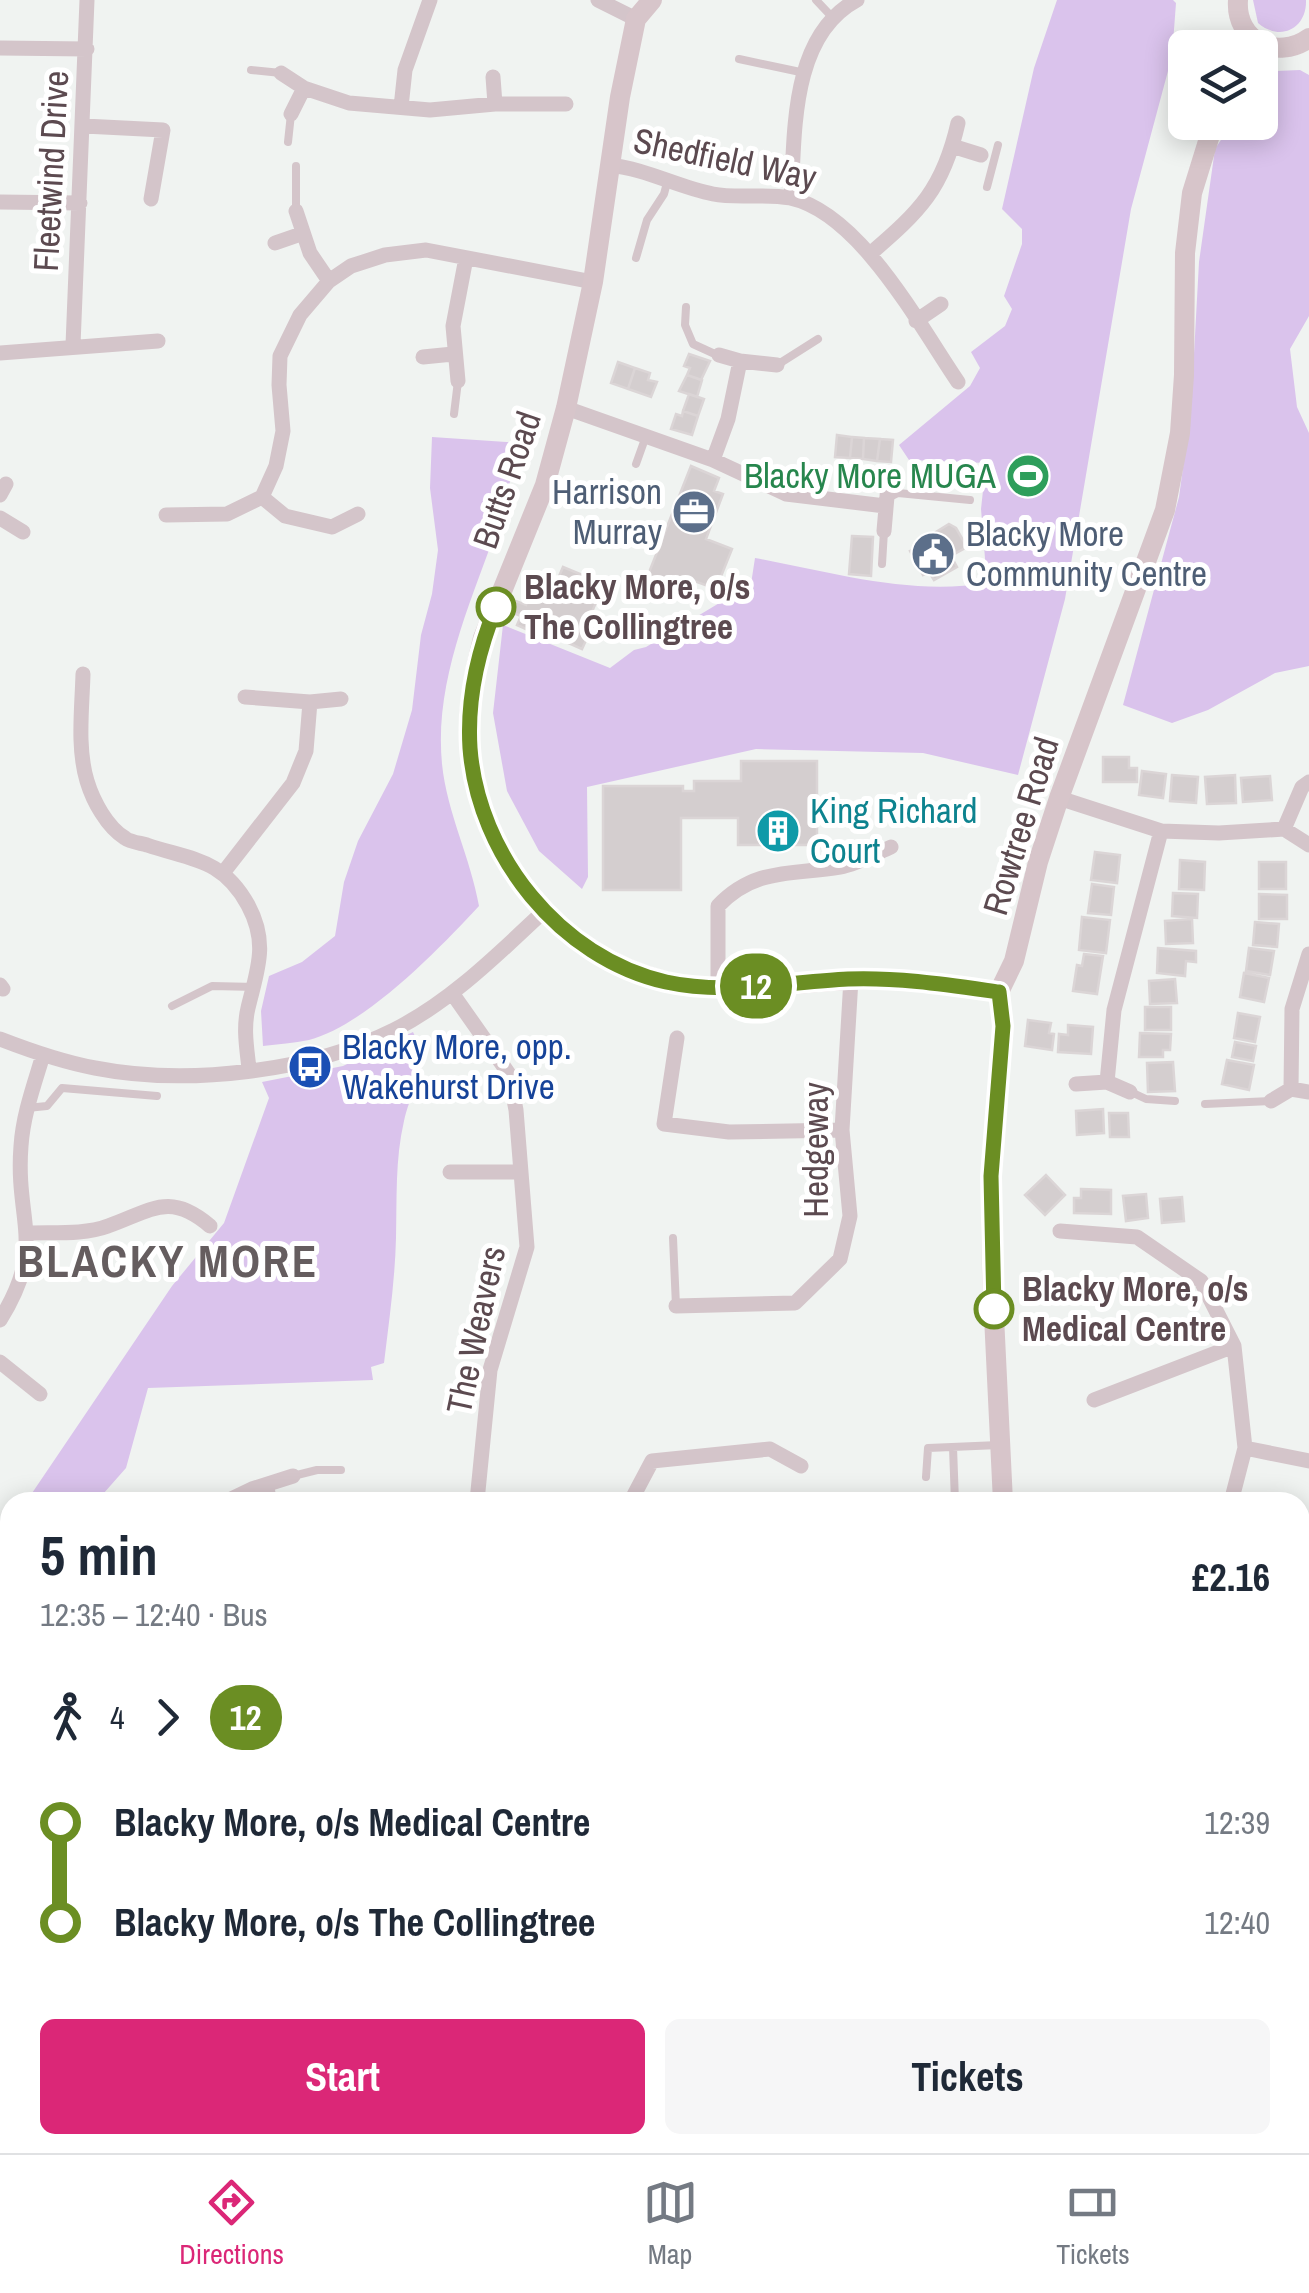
<!DOCTYPE html>
<html lang="en">
<head>
<meta charset="utf-8">
<style>
	:root { --surface:#fff; --page:#f6f6f7; --text:#1f2937; --muted:#747a83; --line:#e0e1e3; --accent:#db2777 }
	body { margin:0; font-family:"Archivo Narrow",sans-serif; background:var(--page); color:var(--text); height:100vh; display:flex; flex-direction:column; font-size:38px; white-space:nowrap }
	* { box-sizing:border-box; margin:0 }
	p { font-size:32px; color:var(--muted) }
	.icon { flex:none; width:55px; height:55px; fill:none; stroke:currentColor; stroke-width:2; stroke-linecap:round; stroke-linejoin:round }
	.map { position:relative; flex:1; overflow:hidden }
	.side { position:absolute; left:0px; top:1492px; width:1310px; height:662px; display:flex; flex-direction:column; background:var(--surface); border-radius:30px 30px 0 0; box-shadow:0 5px 25px #0003 }
	.side>* { flex:none }
	.badge { padding:0 20px; border-radius:32px; font-size:35px; line-height:65px }
	.tools { position:absolute; left:1168px; top:30px; display:grid; gap:20px }
	.tools a { display:grid; place-items:center; width:110px; height:110px; border-radius:15px; background:var(--surface); box-shadow:0 5px 25px #0003; font-size:50px }
	.map>.badge { position:absolute; translate:-50% -50%; box-shadow:0 0 0 5px #fff }
	.legs { display:flex; align-items:center; gap:15px; height:110px; padding:0 40px; font-size:32px }
	.legs p { margin-inline-start:auto }
	.overview { display:flex; align-items:center; justify-content:space-between; height:170px; padding:0 40px }
	h1 { font-size:55px; font-weight:800; line-height:75px }
	.action { display:flex; gap:20px; margin-top:auto; padding:20px 40px }
	.action a { flex:1; height:115px; border-radius:15px; background:var(--accent); color:#fff; font-size:40px; font-weight:800; line-height:115px; text-align:center }
	.action a+a { background:var(--page); color:var(--text) }
	ul { padding:0 40px; list-style:none }
	li { display:flex; align-items:center; gap:35px; height:100px; font-size:38px }
	li i { display:grid; place-items:center; width:15px; height:100%; margin:0 12px; background:currentColor }
	li i::after { content:''; width:25px; height:25px; margin:-12px; border:8px solid; border-radius:50%; background:var(--surface) }
	li p { margin-inline-start:auto }
	li:first-child i { background:linear-gradient(#0000 50%,currentColor 0) }
	li:last-child i { background:linear-gradient(currentColor 50%,#0000 0) }
	.dock { display:flex; justify-content:space-around; align-items:center; height:140px; border-top:2px solid var(--line); background:var(--surface); font-size:28px; color:var(--muted) }
	.dock a { display:grid; justify-items:center; gap:5px }
	.dock .selected { color:var(--accent) }
	.map>svg:first-child { display:block }
	.green { fill:#dac3ec }
	.building { fill:#d4cecf; stroke:#dbd5d6; stroke-width:2.5 }
	.lines { fill:none; stroke-linecap:round; stroke-linejoin:round }
	.lane { stroke:#d4c5ca; stroke-width:8 }
	.street { stroke:#d4c5ca; stroke-width:15 }
	.secondary { stroke:#d7c5ca; stroke-width:20 }
	.line-1-casing { stroke:#fff; stroke-width:22 }
	.line-1 { stroke:#6b8e23; stroke-width:15 }
	.stop-1-dot { fill:#fff; stroke:#6b8e23; stroke-width:5 }
	.labels { text-anchor:middle; stroke-width:10; stroke-linejoin:round; paint-order:stroke }
	.street-label { font-size:35px; fill:#5c4a50; stroke:#fff }
	.leisure-label { font-size:35px; fill:#27864d; stroke:#fff; text-anchor:end }
	.service-label { font-size:35px; fill:#4e5e75; stroke:#fff; text-anchor:end }
	.stop-label { font-size:35px; font-weight:bold; fill:#5c4a50; stroke:#fff; text-anchor:start }
	.culture-label { font-size:35px; fill:#0d838f; stroke:#fff; text-anchor:start }
	.transit-label { font-size:35px; fill:#164399; stroke:#fff; text-anchor:start }
	.district-label { font-size:45px; font-weight:bold; letter-spacing:2.5px; fill:#655d5f; stroke:#fff }
</style>
</head>
<body>
<div class="map">
<svg width="1309" height="2153" viewBox="0 0 1309 2153">
	<rect width="100%" height="100%" fill="#f0f3f1"/>
	<path class="green" d="M 1057,0 L 1173,0 L 1176,3 L 1172,56 L 1131,209 L 1065,599 L 1018,775 L 923,753 L 756,749 L 587,787 L 588,877 L 582,889 L 539,851 L 507,791 L 493,713 L 503,625 L 610,668 L 634,650 L 646,647 L 751,584 L 755,558 C 831,572 910,596 987,583 L 981,509 L 986,463 L 909,460 L 899,445 L 970,386 L 980,368 L 971,352 L 1005,326 L 1012,309 L 1004,296 L 1022,244 L 1022,229 L 1002,209 L 1034,68 Z
		M 1253,0 L 1306,0 C 1307,29 1280,42 1258,23 Z
		M 1300,70 L 1309,75 L 1309,316 L 1290,349 L 1297,407 L 1309,433 L 1309,666 L 1275,673 L 1208,710 L 1172,723 L 1123,705 L 1179,497 L 1191,409 L 1199,262 L 1215,149 L 1232,123 L 1260,122 L 1260,83 L 1276,71 Z
		M 432,437 L 520,443 C 512,470 507,499 498,525 C 471,602 434,681 442,764 C 447,813 471,859 479,906 C 439,949 366,1025 309,1040 C 294,1043 278,1044 263,1046 L 261,1011 L 269,976 L 302,962 L 335,936 L 344,882 L 358,841 L 393,774 L 412,710 L 421,635 L 432,594 L 438,550 L 430,488 Z
		M 413,1032 C 432,1070 412,1085 404,1121 C 395,1159 397,1200 396,1238 C 395,1280 389,1321 384,1363 L 371,1367 L 373,1380 L 148,1388 L 126,1468 L 96,1502 L 26,1502 L 172,1286 L 224,1223 L 269,1098 L 262,1082 L 343,1066 Z
		M 10,1538 L 10,1690 L 0,1697 L 0,1560 Z
		M 1309,1988 L 1309,2153 L 1208,2153 L 1212,2145 L 1300,2145 L 1300,2003 Z
		M 811,2145 L 993,2145 L 994,2153 L 811,2153 Z"/>
	<path class="building" d="M 689,354 L 710,361 L 701,380 L 687,375 L 690,368 L 684,366 Z
		M 618,362 L 635,368 L 628,389 L 611,383 Z
		M 635,368 L 650,373 L 648,380 L 657,382 L 651,397 L 628,389 Z
		M 687,375 L 702,380 L 697,397 L 679,391 Z
		M 689,394 L 704,399 L 698,416 L 683,411 Z
		M 683,411 L 698,416 L 692,435 L 671,429 L 676,414 L 682,416 Z
		M 837,435 L 852,437 L 850,458 L 835,457 Z
		M 852,437 L 864,438 L 863,459 L 850,458 Z
		M 864,438 L 880,439 L 877,461 L 863,459 Z
		M 880,439 L 893,440 L 891,462 L 877,461 Z
		M 691,466 L 719,478 L 714,491 L 723,494 L 706,539 L 732,549 L 716,589 L 689,579 L 683,595 L 646,580 Z
		M 949,524 L 956,528 L 967,547 L 951,556 L 957,567 L 934,580 L 929,572 L 923,575 L 910,551 L 938,536 L 936,532 Z
		M 852,536 L 873,537 L 871,576 L 849,574 Z
		M 563,567 L 604,584 L 588,621 L 600,626 L 593,641 L 587,638 L 582,649 L 537,629 L 535,633 L 517,625 L 521,616 L 511,612 L 516,601 L 526,605 L 539,573 L 557,581 Z
		M 1103,757 L 1129,757 L 1129,768 L 1137,768 L 1137,782 L 1103,782 Z
		M 741,761 L 817,761 L 817,845 L 738,845 L 738,818 L 681,818 L 681,890 L 603,890 L 603,786 L 683,786 L 683,791 L 694,791 L 694,781 L 741,781 Z
		M 1142,771 L 1166,774 L 1163,798 L 1139,795 Z
		M 1172,775 L 1198,777 L 1196,803 L 1170,801 Z
		M 1235,775 L 1236,803 L 1207,804 L 1205,777 Z
		M 1270,776 L 1272,800 L 1243,802 L 1241,778 Z
		M 1095,852 L 1120,855 L 1117,883 L 1091,880 Z
		M 1180,860 L 1205,862 L 1204,890 L 1179,889 Z
		M 1259,862 L 1286,862 L 1286,889 L 1259,889 Z
		M 1092,884 L 1114,887 L 1111,915 L 1088,913 Z
		M 1173,893 L 1198,894 L 1197,918 L 1172,916 Z
		M 1259,894 L 1287,895 L 1287,919 L 1259,919 Z
		M 1082,917 L 1110,920 L 1106,953 L 1079,950 Z
		M 1192,919 L 1193,943 L 1166,944 L 1165,921 Z
		M 1255,922 L 1279,924 L 1277,947 L 1253,945 Z
		M 1158,948 L 1196,951 L 1196,962 L 1186,961 L 1185,976 L 1157,973 Z
		M 1249,948 L 1274,951 L 1270,975 L 1246,971 Z
		M 1084,954 L 1103,956 L 1097,994 L 1073,991 L 1077,965 L 1082,966 Z
		M 1244,973 L 1269,978 L 1264,1002 L 1240,997 Z
		M 1175,979 L 1177,1003 L 1150,1004 L 1149,981 Z
		M 1145,1007 L 1171,1007 L 1171,1030 L 1145,1030 Z
		M 1238,1013 L 1260,1017 L 1255,1042 L 1234,1038 Z
		M 1028,1020 L 1051,1023 L 1049,1033 L 1054,1034 L 1052,1050 L 1025,1046 Z
		M 1068,1025 L 1093,1027 L 1091,1054 L 1058,1052 L 1059,1034 L 1068,1035 Z
		M 1140,1033 L 1171,1034 L 1170,1050 L 1163,1050 L 1163,1057 L 1139,1057 Z
		M 1235,1042 L 1256,1046 L 1253,1061 L 1232,1057 Z
		M 1227,1060 L 1254,1065 L 1249,1090 L 1222,1084 Z
		M 1173,1062 L 1175,1091 L 1148,1092 L 1147,1063 Z
		M 1103,1109 L 1104,1133 L 1077,1135 L 1076,1111 Z
		M 1109,1113 L 1128,1113 L 1129,1137 L 1110,1137 Z
		M 1046,1175 L 1065,1195 L 1045,1215 L 1025,1195 Z
		M 1081,1189 L 1111,1190 L 1111,1214 L 1074,1213 L 1074,1198 L 1081,1198 Z
		M 1146,1194 L 1148,1218 L 1126,1221 L 1123,1196 Z
		M 1182,1197 L 1184,1221 L 1162,1223 L 1160,1199 Z"/>
	<g class="lines">
		<path class="lane" d="M 816,0 L 833,18
			M 739,59 L 805,73
			M 251,70 L 281,73
			M 288,142 L 291,114
			M 987,187 L 998,145
			M 296,211 L 296,166
			M 636,258 L 647,220 L 664,194 L 668,179
			M 686,307 L 685,325 L 693,344 L 717,355
			M 777,365 L 818,339
			M 454,414 L 458,381
			M 636,464 L 646,436
			M 886,499 L 898,493 L 970,500
			M 882,564 L 884,531
			M 172,1006 L 212,986 L 256,987
			M 1131,1092 L 1146,1099 L 1175,1101
			M 1205,1104 L 1271,1101
			M 27,1108 L 47,1106 L 62,1088 L 157,1096
			M 673,1238 L 676,1306
			M 953,1447 L 955,1502
			M 293,1476 L 317,1470 L 341,1470
			M 926,1477 L 928,1448 L 999,1445
			M 270,1484 L 273,1502"/>
		<path class="street" d="M 598,0 L 636,19
			M 0,48 L 87,49
			M 281,73 L 304,88 L 349,103 L 430,110 L 495,104 L 566,104
			M 493,77 L 495,104
			M 401,107 L 405,70 L 430,0
			M 291,114 L 304,88
			M 84,126 L 163,130 L 151,199
			M 952,146 L 981,155
			M 610,165 C 646,169 678,187 713,194 C 738,199 765,193 790,198 C 860,213 919,325 958,382
			M 791,198 C 795,133 790,36 857,0
			M 0,202 L 80,203
			M 296,211 L 310,253 L 329,281
			M 275,243 L 301,234
			M 870,254 C 920,211 943,189 958,123
			M 916,321 L 941,304
			M 73,345 L 87,0
			M 0,353 L 158,341
			M 423,357 L 453,354
			M 740,361 L 777,365
			M 458,381 L 453,326 L 466,258
			M 566,408 L 713,460 L 786,494 L 885,506
			M 713,460 L 728,419 L 740,361 L 719,355
			M 0,495 L 6,484
			M 262,497 L 285,516 L 332,527 L 358,514
			M 166,515 L 227,514 L 262,497 L 276,466 L 283,431 L 279,385 L 280,356 L 300,315 L 329,281 L 351,266 L 385,255 L 426,250 L 593,282
			M 0,518 L 23,532
			M 884,531 L 888,485
			M 83,674 C 82,709 77,748 87,781 C 93,801 107,827 125,838 C 130,842 140,843 147,845 C 191,860 222,858 248,905 C 269,944 257,970 248,1008 C 243,1029 247,1049 249,1069
			M 310,702 L 341,699
			M 1059,798 L 1161,831 L 1219,833 L 1284,829 L 1309,845
			M 1284,829 L 1302,787 L 1309,782
			M 223,873 L 293,783 L 306,751 L 310,702 L 245,697
			M 0,985 L 3,989
			M 718,988 L 718,906 C 755,867 793,875 840,867 C 857,864 875,854 891,847
			M 452,993 L 509,1074 L 516,1110 L 527,1247 L 490,1370 L 477,1501
			M 677,1038 L 664,1124 L 729,1132 L 842,1130
			M 0,1039 C 31,1051 62,1062 95,1068 C 187,1086 310,1072 394,1030 C 451,1001 497,955 543,912
			M 1107,1082 L 1114,1010 L 1161,831
			M 1076,1084 L 1107,1082 L 1130,1092
			M 1291,1089 L 1292,1009 L 1309,954
			M 1271,1101 L 1291,1089 L 1309,1092
			M 450,1172 L 521,1172
			M 1060,1231 L 1137,1237 L 1201,1281 L 1234,1346 L 1245,1448 L 1231,1502
			M 28,1233 C 53,1232 84,1235 108,1226 C 151,1211 169,1191 210,1226
			M 676,1306 L 795,1303 L 840,1259 L 850,1216 L 842,1130 L 851,979
			M 0,1320 C 47,1245 15,1222 21,1146 C 23,1115 34,1085 43,1055
			M 0,1362 L 40,1394
			M 1094,1400 L 1234,1346
			M 1245,1448 L 1309,1461
			M 225,1502 L 252,1489 L 293,1476
			M 436,1502 L 519,1501
			M 635,1502 L 634,1495 L 652,1461 L 770,1449 L 801,1466
			M 1300,1642 L 1309,1640
			M 0,1706 L 10,1699
			M 1300,1820 L 1309,1814
			M 0,1877 L 10,1894
			M 0,2072 L 10,2107
			M 15,2145 L 15,2153
			M 170,2145 L 172,2153
			M 737,2153 L 737,2145"/>
		<path class="secondary" d="M 652,0 L 636,19 L 620,97 L 593,282 L 566,408 L 545,485 L 483,638 C 474,674 466,713 470,751 C 482,859 558,954 664,981 C 723,996 787,983 847,980 C 898,977 948,985 999,992
			M 1238,0 C 1235,41 1277,61 1309,38
			M 1003,1502 L 992,1275 L 991,1176 L 1003,1026 L 999,992 L 1014,961 L 1038,862 L 1059,798 L 1165,510 L 1180,433 L 1184,375 L 1185,253 L 1192,193 L 1214,122
			M 0,1952 L 10,1944
			M 1026,2145 L 1026,2153"/>
	</g>
	<g class="lines">
		<defs>
			<path id="line-1" d="M 496,607 C 478,651 467,700 470,748 C 478,855 560,958 666,982 C 725,995 788,982 848,979 C 898,977 949,985 999,992 L 1003,1026 L 991,1176 L 994,1309"/>
		</defs>
		<use href="#line-1" class="line-1-casing"/>
		<use href="#line-1" class="line-1"/>
	</g>
	<defs>
		<symbol id="stadium-disc" viewBox="-11 -11 22 22"><circle r="9.5" fill="#2e9e5b" stroke="#fff"/><path d="M0-5a6.5 5 0 1 0 0 10a6.5 5 0 1 0 0-10ZM-3.5-1.8h7v3.6h-7Z" fill="#fff"/></symbol>
		<symbol id="office-disc" viewBox="-11 -11 22 22"><circle r="9.5" fill="#5c6f8a" stroke="#fff"/><path d="M-6-3h4V-5.5h4V-3h4V5H-6ZM-1-4.5V-3h2v-1.5ZM-6 0V1H6V0Z" fill="#fff"/></symbol>
		<symbol id="civic-disc" viewBox="-11 -11 22 22"><circle r="9.5" fill="#5c6f8a" stroke="#fff"/><path d="M-.6-6.5H3V-4.5H.6V-3L4-1V1h2V6H-6V1h2V-1L-.6-3ZM-1.2 2.5V6h2.4V2.5Z" fill="#fff"/></symbol>
		<symbol id="building-disc" viewBox="-11 -11 22 22"><circle r="9.5" fill="#0f9aa8" stroke="#fff"/><path d="M-4-6H4V6H1V3H-1V6H-4ZM-2.5-4.3h1.7v1.8h-1.7ZM.8-4.3h1.7v1.8H.8ZM-2.5-1h1.7V.8h-1.7ZM.8-1h1.7V.8H.8Z" fill="#fff"/></symbol>
		<symbol id="bus-disc" viewBox="-11 -11 22 22"><circle r="9.5" fill="#1a4fb4" stroke="#fff"/><path d="M-5-6H5V4H4V6H2V4H-2V6H-4V4H-5ZM-3.5-4V0h7V-4ZM-3.5 1.2v1.5H-2V1.2ZM2 1.2v1.5H3.5V1.2Z" fill="#fff"/></symbol>
	</defs>
	<g fill-rule="evenodd">
		<use href="#stadium-disc" x="1003" y="451" width="50" height="50"/>
		<use href="#office-disc" x="669" y="487" width="50" height="50"/>
		<use href="#civic-disc" x="908" y="529" width="50" height="50"/>
		<use href="#building-disc" x="753" y="806" width="50" height="50"/>
		<use href="#bus-disc" x="285" y="1042" width="50" height="50"/>
	</g>
	<g class="stop-1-dot">
		<circle cx="496" cy="607" r="18"/>
		<circle cx="994" cy="1309" r="18"/>
	</g>
	<g class="labels">
		<g class="street-label">
			<text transform="translate(725 159) rotate(12)" y="12">Shedfield Way</text>
			<text transform="translate(51 171) rotate(-87)" y="12">Fleetwind Drive</text>
			<text transform="translate(507 480) rotate(-71)" y="12">Butts Road</text>
			<text transform="translate(1021 826) rotate(-73)" y="12">Rowtree Road</text>
			<text transform="translate(816 1150) rotate(-90)" y="12">Hedgeway</text>
			<text transform="translate(476 1330) rotate(-78)" y="12">The Weavers</text>
		</g>
		<g class="leisure-label">
			<text x="996" y="488">Blacky More MUGA</text>
		</g>
		<g class="service-label">
			<text x="662" y="504">Harrison<tspan x="662" dy="40">Murray</tspan></text>
			<text x="966" y="546" text-anchor="start">Blacky More<tspan x="966" dy="40">Community Centre</tspan></text>
		</g>
		<g class="stop-label">
			<text x="524" y="599">Blacky More, o/s<tspan x="524" dy="40">The Collingtree</tspan></text>
			<text x="1022" y="1301">Blacky More, o/s<tspan x="1022" dy="40">Medical Centre</tspan></text>
		</g>
		<g class="culture-label">
			<text x="810" y="823">King Richard<tspan x="810" dy="40">Court</tspan></text>
		</g>
		<g class="transit-label">
			<text x="342" y="1059">Blacky More, opp.<tspan x="342" dy="40">Wakehurst Drive</tspan></text>
		</g>
		<g class="district-label">
			<text x="168" y="1277">BLACKY MORE</text>
		</g>
	</g>
</svg>
<div class="tools">
<a><svg class="icon" aria-label="layers" viewBox="0 0 24 24"><path d="M12 4l9 5-9 5-9-5zM3 14l9 5 9-5"/></svg></a>
</div>
<b class="badge" style="left:756px;top:986px;background:#6b8e23;color:#fff">12</b>
<section class="side">
<div class="overview"><div><h1>5 min</h1><p>12:35 – 12:40 · Bus</p></div><b>£2.16</b></div>
<div class="legs"><svg class="icon" aria-label="walk" viewBox="0 0 24 24"><circle cx="13" cy="4" r="2"/><path d="M13 8l-2 6 4 7M11 14l-3 7M7 12l3-4h3l4 4"/></svg>4<svg class="icon" aria-label="forward" viewBox="0 0 24 24"><path d="M9 5l7 7-7 7"/></svg><b class="badge" style="background:#6b8e23;color:#fff">12</b></div>
<ul>
<li><i style="color:#6b8e23"></i><b>Blacky More, o/s Medical Centre</b><p>12:39</p></li>
<li><i style="color:#6b8e23"></i><b>Blacky More, o/s The Collingtree</b><p>12:40</p></li>
</ul>
<div class="action"><a>Start</a><a>Tickets</a></div>
</section>
</div>
<nav class="dock">
<a class="selected"><svg class="icon" aria-label="directions" viewBox="0 0 24 24"><path d="M12 3l9 9-9 9-9-9zM9 14v-3h6M13 9l2 2-2 2"/></svg>Directions</a>
<a><svg class="icon" aria-label="map" viewBox="0 0 24 24"><path d="M3 6l6-2 6 2 6-2v14l-6 2-6-2-6 2zM9 4v14M15 6v14"/></svg>Map</a>
<a><svg class="icon" aria-label="tickets" viewBox="0 0 24 24"><path d="M3 7h18v10H3zM15 7v10"/></svg>Tickets</a>
</nav>
</body>
</html>
